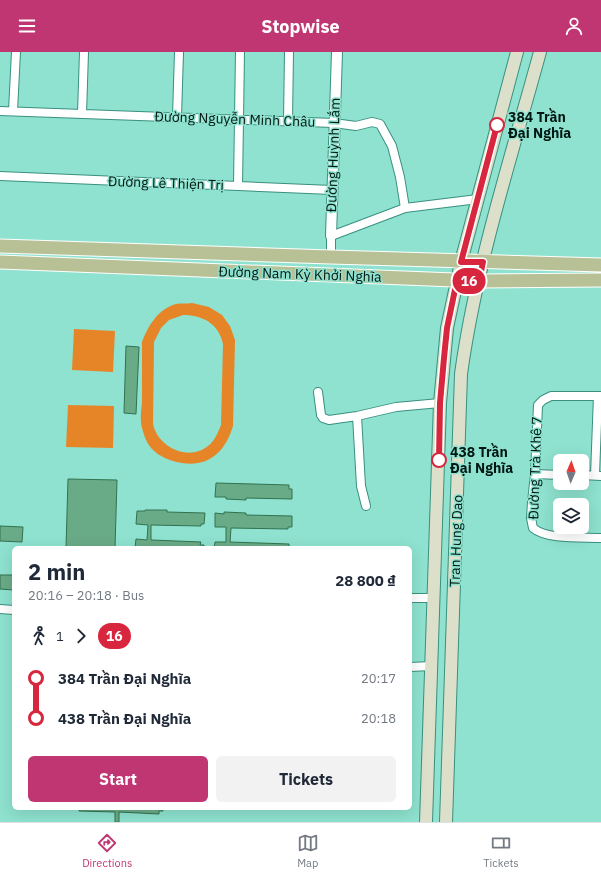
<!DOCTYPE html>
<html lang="en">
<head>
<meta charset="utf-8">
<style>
	:root { --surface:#fff; --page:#f2f2f3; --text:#1f2937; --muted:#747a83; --line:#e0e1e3; --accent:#c03672 }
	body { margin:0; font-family:"IBM Plex Sans",sans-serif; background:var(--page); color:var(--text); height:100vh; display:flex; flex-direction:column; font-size:15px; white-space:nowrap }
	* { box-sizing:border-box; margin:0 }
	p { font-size:13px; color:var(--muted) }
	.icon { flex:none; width:22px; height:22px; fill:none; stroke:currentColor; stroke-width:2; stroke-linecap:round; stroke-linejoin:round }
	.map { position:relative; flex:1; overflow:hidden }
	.sheet { position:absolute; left:12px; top:494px; width:400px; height:264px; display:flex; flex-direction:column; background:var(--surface); border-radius:6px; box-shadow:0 4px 16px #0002 }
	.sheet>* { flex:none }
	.badge { padding:0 8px; border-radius:13px; font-size:14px; line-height:26px }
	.needle { width:26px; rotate:2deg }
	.tools { position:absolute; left:553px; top:402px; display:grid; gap:8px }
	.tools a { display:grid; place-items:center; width:36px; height:36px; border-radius:6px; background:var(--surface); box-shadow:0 4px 16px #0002; font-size:20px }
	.map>.badge { position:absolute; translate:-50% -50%; box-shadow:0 0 0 2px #fff }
	.legs { display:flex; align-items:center; gap:6px; height:44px; padding:0 16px; font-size:13px }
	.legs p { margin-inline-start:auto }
	.summary { display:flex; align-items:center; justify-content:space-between; height:68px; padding:0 16px }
	h1 { font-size:22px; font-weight:700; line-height:30px }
	.action { display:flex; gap:8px; margin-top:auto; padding:8px 16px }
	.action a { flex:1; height:46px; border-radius:6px; background:var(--accent); color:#fff; font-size:16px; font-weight:700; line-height:46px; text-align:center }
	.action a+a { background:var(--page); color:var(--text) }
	ul { padding:0 16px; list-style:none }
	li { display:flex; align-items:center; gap:14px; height:40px; font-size:15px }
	li i { display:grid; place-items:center; width:6px; height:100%; margin:0 5px; background:currentColor }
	li i::after { content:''; width:10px; height:10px; margin:-5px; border:3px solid; border-radius:50%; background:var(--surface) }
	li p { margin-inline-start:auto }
	li:first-child i { background:linear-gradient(#0000 50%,currentColor 0) }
	li:last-child i { background:linear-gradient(currentColor 50%,#0000 0) }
	header { display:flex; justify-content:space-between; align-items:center; height:52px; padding:0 16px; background:var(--accent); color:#fff; font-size:18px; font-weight:700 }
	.menu { display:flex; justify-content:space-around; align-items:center; height:56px; border-top:1px solid var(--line); background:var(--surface); font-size:11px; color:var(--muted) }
	.menu a { display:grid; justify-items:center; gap:2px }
	.menu .active { color:var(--accent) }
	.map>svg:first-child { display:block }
	.green { fill:#e68528; fill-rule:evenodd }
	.building { fill:#6aab87; stroke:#307250 }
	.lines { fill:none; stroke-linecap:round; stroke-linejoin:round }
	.minor-casing { stroke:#39907f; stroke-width:10 }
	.tertiary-casing { stroke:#39907f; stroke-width:12 }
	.secondary-casing { stroke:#39907f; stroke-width:14 }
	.primary-casing { stroke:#fff; stroke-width:15 }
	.minor { stroke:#fff; stroke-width:8 }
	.tertiary { stroke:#fff; stroke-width:10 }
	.secondary { stroke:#dce0ca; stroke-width:12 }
	.primary { stroke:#b8c195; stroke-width:13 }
	.line-1-casing { stroke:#fff; stroke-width:9 }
	.line-1 { stroke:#d7263d; stroke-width:6 }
	.stop-1-dot { fill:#fff; stroke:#d7263d; stroke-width:2 }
	.labels { text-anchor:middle; stroke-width:3; stroke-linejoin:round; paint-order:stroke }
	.stop-label { font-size:14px; font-weight:bold; fill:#001712; stroke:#8ee2cf; text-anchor:start }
	.street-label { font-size:14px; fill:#001712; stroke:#8ee2cf }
</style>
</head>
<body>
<header><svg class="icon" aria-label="menu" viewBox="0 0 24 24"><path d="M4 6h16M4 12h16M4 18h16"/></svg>Stopwise<svg class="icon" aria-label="person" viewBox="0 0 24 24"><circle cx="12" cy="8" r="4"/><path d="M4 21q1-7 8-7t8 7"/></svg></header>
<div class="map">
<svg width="601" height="770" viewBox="0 0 601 770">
	<rect width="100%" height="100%" fill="#8ee2cf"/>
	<path class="green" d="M 192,251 L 209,255 L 222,263 L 230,274 L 235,288 L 233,374 C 224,404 204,418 173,409 C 163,406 152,400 147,390 C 145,386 143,380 142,376 C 140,368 141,359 142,351 C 142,331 142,311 142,290 C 148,274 158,257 176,252 C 181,251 187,252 192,251 ZM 183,263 C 203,263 219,272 223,292 L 221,373 C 218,380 215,389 208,394 C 188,410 158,395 153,372 L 154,290 L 161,276 L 169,268 Z
		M 74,277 L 115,279 L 113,320 L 72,318 Z
		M 68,353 L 114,354 L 113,396 L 66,395 Z"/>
	<path class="building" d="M 126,294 L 139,295 L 136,362 L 124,361 Z
		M 68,427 L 117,428 L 115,496 L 66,496 Z
		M 216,431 L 289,433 L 289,437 L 292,437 L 292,447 L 246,446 L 246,448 L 226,447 L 226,445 L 215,445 Z
		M 145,458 L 167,458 L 167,460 L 205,461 L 204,472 L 201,472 L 201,474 L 151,473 L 151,488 L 201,490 L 200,493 L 204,493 L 204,496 L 135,496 L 136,487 L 147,488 L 148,473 L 136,472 L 137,459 L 145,459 Z
		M 224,460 L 246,461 L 246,463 L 292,464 L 292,475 L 288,475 L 288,477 L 231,476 L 230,490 L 289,492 L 289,495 L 293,496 L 214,496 L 215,490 L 226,490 L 226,475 L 215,475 L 215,461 L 224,462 Z
		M 0,474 L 23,475 L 22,490 L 0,489 Z
		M 0,523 L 14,523 L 14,538 L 0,537 Z
		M 75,756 L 163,756 L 163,759 L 159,759 L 159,762 L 119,760 L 119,770 L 115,770 L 115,760 L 79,759 L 79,756 Z"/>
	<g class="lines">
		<defs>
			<path id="minor" d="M 0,59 L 334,71 L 356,74 L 372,70 L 380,72 L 392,94 L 400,125 L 405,156
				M 13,59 L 16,0
				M 82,62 L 84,0
				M 177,65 L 179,0
				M 288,69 L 289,0
				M 0,124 L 332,138
				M 238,134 L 240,0
				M 331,205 L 331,184 L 405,156 L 478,147
				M 318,340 L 321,363 L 323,366 L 329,368 L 357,364 L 396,355 L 440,351
				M 601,344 L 551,344 L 543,348 L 538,353 L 535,422 L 532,450 L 531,466 L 533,476 C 547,488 583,485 601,486
				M 357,364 L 361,434 L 366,454
				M 535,422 L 560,423
				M 582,423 L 601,424
				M 595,423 L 598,344
				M 410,546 L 433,546
				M 0,557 L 14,558
				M 410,615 L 431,614"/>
			<path id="tertiary" d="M 331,184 L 337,0"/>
			<path id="secondary" d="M 426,770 L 440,351 L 447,276 L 462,206 L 517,0
				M 446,770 L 461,322 C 476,213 511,106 540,0"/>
			<path id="primary" d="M 0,194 L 331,205 L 601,213
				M 0,210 L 479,229 L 601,228"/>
		</defs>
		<use href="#minor" class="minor-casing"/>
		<use href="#tertiary" class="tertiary-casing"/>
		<use href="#secondary" class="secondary-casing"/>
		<use href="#primary" class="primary-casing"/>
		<use href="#minor" class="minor"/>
		<use href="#tertiary" class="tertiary"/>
		<use href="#secondary" class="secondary"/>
		<use href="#primary" class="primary"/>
	</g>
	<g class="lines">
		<defs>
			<path id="line-1" d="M 439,408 L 440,351 L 444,306 L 447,276 L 457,228 L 479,229 L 483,210 L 461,210 L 497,73"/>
		</defs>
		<use href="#line-1" class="line-1-casing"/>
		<use href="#line-1" class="line-1"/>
	</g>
	<g class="stop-1-dot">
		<circle cx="497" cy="73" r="7"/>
		<circle cx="439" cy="408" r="7"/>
	</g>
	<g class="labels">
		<g class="stop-label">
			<text x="508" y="70">384 Trần<tspan x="508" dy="16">Đại Nghĩa</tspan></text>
			<text x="450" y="405">438 Trần<tspan x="450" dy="16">Đại Nghĩa</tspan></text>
		</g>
		<g class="street-label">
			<text transform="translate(235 67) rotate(2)" y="5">Đường Nguyễn Minh Châu</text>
			<text transform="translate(333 103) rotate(-88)" y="5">Đường Huỳnh Lắm</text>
			<text transform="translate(166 131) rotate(2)" y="5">Đường Lê Thiện Trị</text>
			<text transform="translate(300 222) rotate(2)" y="5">Đường Nam Kỳ Khởi Nghĩa</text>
			<text transform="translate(535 416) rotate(-88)" y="5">Đường Trà Khê 7</text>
			<text transform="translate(456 489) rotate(-88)" y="5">Tran Hung Dao</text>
		</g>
	</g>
</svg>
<div class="tools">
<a><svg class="needle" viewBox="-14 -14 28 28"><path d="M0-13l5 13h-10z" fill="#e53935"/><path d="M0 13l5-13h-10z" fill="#747a83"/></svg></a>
<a><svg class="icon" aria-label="layers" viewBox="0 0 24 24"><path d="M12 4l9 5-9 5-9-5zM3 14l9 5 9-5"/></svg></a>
</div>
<b class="badge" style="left:469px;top:229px;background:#d7263d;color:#fff">16</b>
<section class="sheet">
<div class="summary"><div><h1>2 min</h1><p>20:16 – 20:18 · Bus</p></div><b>28 800 ₫</b></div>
<div class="legs"><svg class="icon" aria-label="walk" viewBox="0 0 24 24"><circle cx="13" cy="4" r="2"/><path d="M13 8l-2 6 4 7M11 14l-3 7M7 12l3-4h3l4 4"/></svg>1<svg class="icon" aria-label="forward" viewBox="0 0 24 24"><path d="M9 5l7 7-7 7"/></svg><b class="badge" style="background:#d7263d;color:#fff">16</b></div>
<ul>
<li><i style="color:#d7263d"></i><b>384 Trần Đại Nghĩa</b><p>20:17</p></li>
<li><i style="color:#d7263d"></i><b>438 Trần Đại Nghĩa</b><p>20:18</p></li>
</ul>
<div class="action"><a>Start</a><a>Tickets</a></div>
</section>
</div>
<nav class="menu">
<a class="active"><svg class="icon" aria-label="directions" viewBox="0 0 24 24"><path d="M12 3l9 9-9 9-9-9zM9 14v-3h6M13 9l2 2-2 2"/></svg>Directions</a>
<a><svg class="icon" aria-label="map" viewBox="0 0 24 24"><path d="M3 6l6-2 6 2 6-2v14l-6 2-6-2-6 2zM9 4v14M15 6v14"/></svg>Map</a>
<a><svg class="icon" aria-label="tickets" viewBox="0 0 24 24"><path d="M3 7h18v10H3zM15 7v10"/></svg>Tickets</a>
</nav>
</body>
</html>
